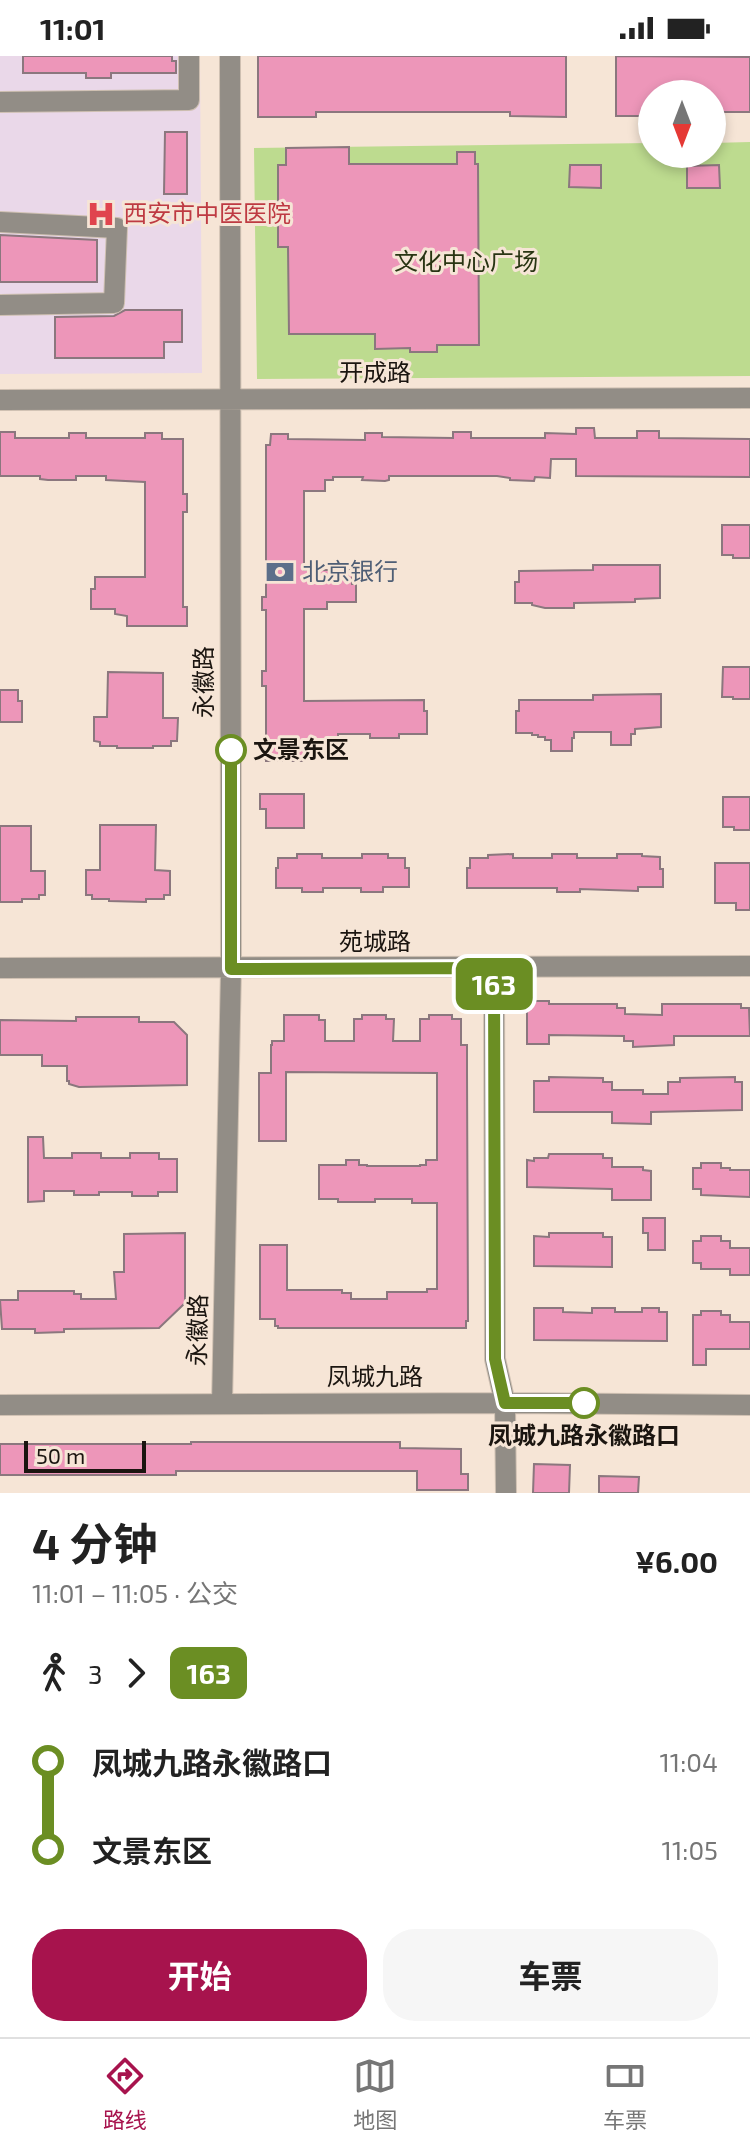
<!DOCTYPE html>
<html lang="zh">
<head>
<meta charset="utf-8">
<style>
	:root { --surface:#fff; --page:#f6f6f6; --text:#222; --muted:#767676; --line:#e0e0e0; --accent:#a7134d }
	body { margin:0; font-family:"Exo 2","Noto Sans SC",sans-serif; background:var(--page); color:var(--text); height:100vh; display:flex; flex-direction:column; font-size:30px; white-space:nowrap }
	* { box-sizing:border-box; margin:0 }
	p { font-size:26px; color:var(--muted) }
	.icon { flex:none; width:44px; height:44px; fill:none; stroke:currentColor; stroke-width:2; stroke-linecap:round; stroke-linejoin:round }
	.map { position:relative; height:1437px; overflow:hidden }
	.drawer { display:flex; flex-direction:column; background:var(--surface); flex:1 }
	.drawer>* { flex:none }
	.badge { padding:0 16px; border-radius:12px; font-size:28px; line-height:52px }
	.needle { width:52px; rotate:180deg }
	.fabs { position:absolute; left:638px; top:24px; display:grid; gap:16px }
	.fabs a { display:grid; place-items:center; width:88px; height:88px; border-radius:50%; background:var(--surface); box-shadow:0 4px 12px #0003; font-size:40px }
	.scale { position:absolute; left:24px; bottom:20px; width:122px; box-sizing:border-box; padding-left:8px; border:4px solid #1b1510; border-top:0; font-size:22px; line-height:28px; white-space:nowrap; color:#1b1510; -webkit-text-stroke:6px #f6e5d6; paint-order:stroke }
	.map>.badge { position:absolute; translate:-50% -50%; box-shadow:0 0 0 4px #fff }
	.legs { display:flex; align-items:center; gap:12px; height:88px; padding:0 32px; font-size:26px }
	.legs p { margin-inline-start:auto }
	.summary { display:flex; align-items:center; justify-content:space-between; height:136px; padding:0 32px }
	h1 { font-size:44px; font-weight:700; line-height:60px }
	.cta { display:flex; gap:16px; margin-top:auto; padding:16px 32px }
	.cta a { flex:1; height:92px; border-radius:32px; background:var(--accent); color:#fff; font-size:32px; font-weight:700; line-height:92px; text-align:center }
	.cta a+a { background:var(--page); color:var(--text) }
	ul { padding:0 32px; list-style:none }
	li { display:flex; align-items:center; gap:28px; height:88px; font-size:30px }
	li i { display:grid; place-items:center; width:12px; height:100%; margin:0 10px; background:currentColor }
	li i::after { content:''; width:20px; height:20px; margin:-10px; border:6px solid; border-radius:50%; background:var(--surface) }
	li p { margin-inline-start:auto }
	li:first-child i { background:linear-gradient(#0000 50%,currentColor 0) }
	li:last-child i { background:linear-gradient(currentColor 50%,#0000 0) }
	.status { display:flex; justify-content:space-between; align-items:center; height:56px; padding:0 40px; background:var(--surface); direction:ltr }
	.status svg { height:22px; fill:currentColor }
	.tabs { display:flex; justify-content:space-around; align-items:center; height:112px; border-top:2px solid var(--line); background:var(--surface); font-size:22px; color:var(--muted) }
	.tabs a { display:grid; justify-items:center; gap:4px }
	.tabs .active { color:var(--accent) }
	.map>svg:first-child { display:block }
	.medical { fill:#ead8e9 }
	.green { fill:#bddb8f }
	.building { fill:#ed96b9; stroke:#8b777e; stroke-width:2 }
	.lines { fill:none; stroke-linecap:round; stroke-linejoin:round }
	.minor-casing { stroke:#cfc0b2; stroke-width:22 }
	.minor { stroke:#928d86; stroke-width:20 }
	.line-1-casing { stroke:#fff; stroke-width:18 }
	.line-1 { stroke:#6b8e23; stroke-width:12 }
	.stop-1-dot { fill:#fff; stroke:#6b8e23; stroke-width:4 }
	.labels { text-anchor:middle; stroke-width:6; stroke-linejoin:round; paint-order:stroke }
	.health-label { font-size:24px; fill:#be3a42; stroke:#f6e5d6; text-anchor:start }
	.park-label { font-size:24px; fill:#293513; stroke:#f6e5d6 }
	.street-label { font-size:24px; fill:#1b1510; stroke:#f6e5d6 }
	.service-label { font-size:24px; fill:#4e5e75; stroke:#f6e5d6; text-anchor:start }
	.stop-label { font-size:24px; font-weight:bold; fill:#1b1510; stroke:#f6e5d6; text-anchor:start }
</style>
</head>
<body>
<div class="status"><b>11:01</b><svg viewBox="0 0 49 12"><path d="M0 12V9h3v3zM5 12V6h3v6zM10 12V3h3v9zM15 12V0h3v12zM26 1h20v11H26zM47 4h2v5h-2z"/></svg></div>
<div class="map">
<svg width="750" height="1437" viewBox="0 0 750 1437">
	<rect width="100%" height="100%" fill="#f6e5d6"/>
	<path class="medical" d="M 0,0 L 200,0 L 202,317 L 0,318 Z"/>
	<path class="green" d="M 750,86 L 750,320 L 257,323 L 254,92 L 652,87 L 652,98 L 712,98 L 712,87 Z"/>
	<path class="building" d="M 23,0 L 172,0 L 172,5 L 176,5 L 176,17 L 111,17 L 111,22 L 86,22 L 86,17 L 23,17 Z
		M 258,0 L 566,0 L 566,61 L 510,60 L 510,56 L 316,56 L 316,61 L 258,61 Z
		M 616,0 L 750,1 L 750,56 L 712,56 L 712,38 L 652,38 L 652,60 L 616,60 Z
		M 165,76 L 187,76 L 187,138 L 164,138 Z
		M 349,91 L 349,108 L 457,108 L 457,96 L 475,96 L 475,108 L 478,108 L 479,289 L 437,289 L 437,296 L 410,296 L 410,292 L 375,293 L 375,278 L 289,278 L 288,191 L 278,191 L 278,109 L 286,109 L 286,92 Z
		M 570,109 L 601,109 L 601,132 L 569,131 Z
		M 719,109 L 720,132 L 687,132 L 687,110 Z
		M 0,179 L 97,184 L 97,226 L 0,226 Z
		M 125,254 L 182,254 L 182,286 L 164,286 L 164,302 L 55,302 L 55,261 L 114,260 Z
		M 576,372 L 594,372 L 595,382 L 637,382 L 637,375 L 659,375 L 659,382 L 750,383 L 750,421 L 576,420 L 576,403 L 551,403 L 550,422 L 535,421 L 534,425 L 510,424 L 510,422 L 497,420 L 389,420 L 389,424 L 385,425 L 362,424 L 363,421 L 333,421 L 333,424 L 325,424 L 325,435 L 304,435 L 304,514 L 352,514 L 352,528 L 356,528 L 356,546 L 327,546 L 327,553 L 304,553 L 304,645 L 424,644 L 424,655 L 427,655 L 427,678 L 399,678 L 399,682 L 370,682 L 370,678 L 338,678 L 338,682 L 304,685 L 304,705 L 266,705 L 266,703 L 262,703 L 262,690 L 266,690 L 266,630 L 262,630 L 262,615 L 266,615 L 266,554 L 262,554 L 262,541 L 266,541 L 266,389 L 270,389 L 271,378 L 288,378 L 288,383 L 365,384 L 365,377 L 382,377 L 382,381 L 453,382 L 453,376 L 471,376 L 471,382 L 545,382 L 545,377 L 576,378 Z
		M 0,376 L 15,376 L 15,382 L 69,382 L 69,377 L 86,377 L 86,382 L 145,382 L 145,377 L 162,377 L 162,383 L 183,383 L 183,438 L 187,438 L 187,456 L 183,456 L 183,551 L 187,551 L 187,570 L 127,570 L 127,560 L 115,558 L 115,553 L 91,553 L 91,533 L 95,533 L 95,521 L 145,521 L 145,426 L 106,424 L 106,420 L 76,420 L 76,424 L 48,424 L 40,423 L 40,420 L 0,420 Z
		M 722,469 L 750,469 L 750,502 L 733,502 L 733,499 L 722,499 Z
		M 593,509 L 660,509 L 660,542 L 635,543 L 635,546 L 574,547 L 574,552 L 545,552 L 532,549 L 532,547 L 515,547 L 515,526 L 519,526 L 519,515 L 593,514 Z
		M 723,611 L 750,611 L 750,643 L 733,643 L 733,641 L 722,641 Z
		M 108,616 L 163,617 L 163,662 L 178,662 L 177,685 L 171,685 L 171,690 L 153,690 L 153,692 L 117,692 L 117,690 L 100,690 L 100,686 L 94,685 L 94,661 L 107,661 Z
		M 0,634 L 18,634 L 18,645 L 22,645 L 22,666 L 0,666 Z
		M 661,638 L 661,671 L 635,673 L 635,678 L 631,678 L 631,689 L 611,689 L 611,676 L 574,676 L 574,682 L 572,682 L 572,695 L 551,695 L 551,684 L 545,684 L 545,681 L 538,681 L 538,679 L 532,679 L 532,677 L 516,677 L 516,655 L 519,655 L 519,644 L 593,644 L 593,639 Z
		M 260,738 L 304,738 L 304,772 L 266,772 L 266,753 L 260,753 Z
		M 723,741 L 750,741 L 750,774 L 734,774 L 734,771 L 723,771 Z
		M 100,769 L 156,769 L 155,814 L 170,815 L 170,839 L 164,839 L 164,843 L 146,843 L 146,846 L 109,845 L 109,843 L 92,843 L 92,839 L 86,839 L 86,814 L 100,814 Z
		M 0,770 L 31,770 L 31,815 L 45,815 L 45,839 L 39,839 L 39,843 L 22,843 L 22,846 L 0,846 Z
		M 297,798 L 322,798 L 322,802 L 362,802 L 362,798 L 388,798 L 388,802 L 405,802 L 405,812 L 409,812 L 409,831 L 383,831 L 383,836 L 361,836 L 361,832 L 323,832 L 323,836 L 302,836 L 302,832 L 276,832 L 276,812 L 278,812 L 278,802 L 297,802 Z
		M 513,798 L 513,802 L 552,802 L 552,798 L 577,798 L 577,802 L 617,802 L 617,798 L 642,798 L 642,800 L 660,801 L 660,813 L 663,813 L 663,831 L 638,831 L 638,835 L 580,833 L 580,836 L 557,836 L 557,832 L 467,832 L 467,812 L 470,812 L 470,802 L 488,802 L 488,799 Z
		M 715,807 L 750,807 L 750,854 L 736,854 L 736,847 L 715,847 Z
		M 527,945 L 549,945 L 549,948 L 617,948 L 617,952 L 625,952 L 625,958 L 662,959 L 662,948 L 741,948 L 741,952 L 749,952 L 750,980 L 674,980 L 674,989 L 633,991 L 633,985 L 624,985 L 624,980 L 549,979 L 549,988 L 527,988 Z
		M 284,959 L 319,959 L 319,964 L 325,964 L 325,985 L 354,985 L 354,963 L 362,963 L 362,959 L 386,959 L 386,963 L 394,963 L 393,985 L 420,985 L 420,963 L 429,963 L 429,959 L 452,959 L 452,963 L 461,963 L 461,989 L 467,989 L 467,1017 L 468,1265 L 466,1265 L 466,1272 L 278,1272 L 278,1270 L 275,1270 L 275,1263 L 260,1263 L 260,1189 L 287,1189 L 287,1234 L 342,1234 L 342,1237 L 351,1237 L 351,1243 L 387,1243 L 387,1236 L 427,1236 L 427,1233 L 437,1233 L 437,1147 L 412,1147 L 412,1143 L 375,1143 L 375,1146 L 338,1146 L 338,1143 L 319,1143 L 319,1109 L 346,1109 L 346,1104 L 359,1104 L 359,1109 L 367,1109 L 367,1110 L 420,1110 L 420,1109 L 426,1109 L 426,1104 L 437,1104 L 437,1017 L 286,1016 L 286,1085 L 259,1085 L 259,1017 L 271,1017 L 271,989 L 272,989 L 272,985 L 284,985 Z
		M 76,961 L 139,961 L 139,966 L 174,966 L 187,979 L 187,1029 L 79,1031 L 69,1028 L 69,1025 L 67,1025 L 67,1010 L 42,1010 L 42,999 L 0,999 L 0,964 L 76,965 Z
		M 549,1021 L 603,1022 L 603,1026 L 612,1026 L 612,1034 L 643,1034 L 643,1038 L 668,1038 L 668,1026 L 680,1026 L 680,1022 L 735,1021 L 735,1026 L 742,1026 L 742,1054 L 651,1056 L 651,1068 L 612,1067 L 612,1056 L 534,1056 L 534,1025 L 549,1025 Z
		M 28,1081 L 43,1081 L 44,1102 L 72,1102 L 72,1097 L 101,1097 L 101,1102 L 130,1102 L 130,1097 L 159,1097 L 159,1103 L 177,1103 L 177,1136 L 158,1136 L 158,1140 L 132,1140 L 132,1136 L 99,1136 L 99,1139 L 74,1139 L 74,1135 L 44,1135 L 44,1145 L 28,1146 Z
		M 549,1098 L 603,1098 L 603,1102 L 612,1102 L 612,1111 L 643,1111 L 643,1114 L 651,1115 L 651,1144 L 612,1144 L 612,1133 L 527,1131 L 527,1104 L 534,1105 L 534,1102 L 548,1102 Z
		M 701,1107 L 721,1107 L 721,1112 L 730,1112 L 730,1114 L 750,1114 L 750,1141 L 701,1139 L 701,1133 L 693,1133 L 693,1112 L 701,1112 Z
		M 643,1162 L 665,1162 L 665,1194 L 648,1194 L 648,1177 L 643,1177 Z
		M 185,1177 L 185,1247 L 159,1272 L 64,1273 L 64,1276 L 35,1277 L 35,1273 L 2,1273 L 0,1244 L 18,1244 L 18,1235 L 74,1235 L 74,1238 L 81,1238 L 81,1243 L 116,1243 L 114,1216 L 124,1216 L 124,1178 Z
		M 549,1177 L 603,1177 L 603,1181 L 612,1181 L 612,1211 L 534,1210 L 534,1180 L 549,1181 Z
		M 701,1180 L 721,1180 L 721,1185 L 730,1185 L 730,1192 L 750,1192 L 750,1219 L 730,1219 L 730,1213 L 701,1213 L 701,1207 L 693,1207 L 693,1185 L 701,1185 Z
		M 534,1252 L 563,1252 L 563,1256 L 592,1257 L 592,1252 L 615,1252 L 615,1256 L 642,1256 L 642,1252 L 659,1252 L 659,1256 L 667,1256 L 667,1285 L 534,1284 Z
		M 701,1255 L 721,1255 L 721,1259 L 730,1259 L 730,1266 L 750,1266 L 750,1293 L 706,1293 L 706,1309 L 693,1309 L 693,1259 L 701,1259 Z
		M 191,1386 L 400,1386 L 400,1392 L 461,1393 L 461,1418 L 468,1418 L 468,1434 L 417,1434 L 417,1415 L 176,1415 L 176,1419 L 0,1419 L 0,1388 L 191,1388 Z
		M 534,1408 L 570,1409 L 569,1437 L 533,1437 Z
		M 599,1420 L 639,1421 L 638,1437 L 599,1437 Z"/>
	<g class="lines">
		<defs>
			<path id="minor" d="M 0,46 L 189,44 L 189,0
				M 0,166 L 117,172 L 114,247 L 0,249
				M 0,344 L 750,342
				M 0,912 L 750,910
				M 494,912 L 495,1303 L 505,1347 L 506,1437
				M 222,1348 L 231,913 L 230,0
				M 0,1349 L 505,1347 L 750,1349"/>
		</defs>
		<use href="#minor" class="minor-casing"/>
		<use href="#minor" class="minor"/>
	</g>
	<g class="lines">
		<defs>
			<path id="line-1" d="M 231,694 L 231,913 L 494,912 L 495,1303 L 505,1347 L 584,1347"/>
		</defs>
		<use href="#line-1" class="line-1-casing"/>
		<use href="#line-1" class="line-1"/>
	</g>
	<defs>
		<symbol id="hospital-bare" viewBox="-9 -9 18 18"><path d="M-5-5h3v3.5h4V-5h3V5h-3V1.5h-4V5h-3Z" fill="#e0444e" stroke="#f6e5d6" stroke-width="2.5" paint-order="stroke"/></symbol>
		<symbol id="bank-bare" viewBox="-9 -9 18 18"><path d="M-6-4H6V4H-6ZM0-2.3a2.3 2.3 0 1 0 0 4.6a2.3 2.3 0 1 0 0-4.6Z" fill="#5c6f8a" stroke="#f6e5d6" stroke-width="2.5" paint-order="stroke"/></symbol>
	</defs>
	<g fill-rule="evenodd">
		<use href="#hospital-bare" x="81" y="138" width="40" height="40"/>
		<use href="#bank-bare" x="260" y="496" width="40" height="40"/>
	</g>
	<g class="stop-1-dot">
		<circle cx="231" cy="694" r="14"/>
		<circle cx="584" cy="1347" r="14"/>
	</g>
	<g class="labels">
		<g class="health-label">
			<text x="123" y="166">西安市中医医院</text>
		</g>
		<g class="park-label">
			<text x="466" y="214">文化中心广场</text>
		</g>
		<g class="street-label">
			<text x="375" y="325">开成路</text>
			<text transform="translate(204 626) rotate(-90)" y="8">永徽路</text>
			<text x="375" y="894">苑城路</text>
			<text transform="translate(198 1274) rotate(-89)" y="8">永徽路</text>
			<text x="375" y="1329">凤城九路</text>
		</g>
		<g class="service-label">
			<text x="302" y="524">北京银行</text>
		</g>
		<g class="stop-label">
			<text x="253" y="702">文景东区</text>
			<text x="584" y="1388" text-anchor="middle">凤城九路永徽路口</text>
		</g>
	</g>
</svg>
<div class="fabs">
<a><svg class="needle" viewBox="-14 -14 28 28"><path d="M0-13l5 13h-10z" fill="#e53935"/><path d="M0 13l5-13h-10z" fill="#767676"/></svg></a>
</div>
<div class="scale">50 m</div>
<b class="badge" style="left:494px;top:928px;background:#6b8e23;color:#fff">163</b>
</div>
<section class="drawer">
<div class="summary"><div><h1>4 分钟</h1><p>11:01 – 11:05 · 公交</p></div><b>¥6.00</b></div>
<div class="legs"><svg class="icon" aria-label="walk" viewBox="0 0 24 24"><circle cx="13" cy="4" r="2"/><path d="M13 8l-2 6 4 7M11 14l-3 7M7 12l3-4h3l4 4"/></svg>3<svg class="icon" aria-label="forward" viewBox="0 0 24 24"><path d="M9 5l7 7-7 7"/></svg><b class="badge" style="background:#6b8e23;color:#fff">163</b></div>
<ul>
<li><i style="color:#6b8e23"></i><b>凤城九路永徽路口</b><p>11:04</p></li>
<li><i style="color:#6b8e23"></i><b>文景东区</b><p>11:05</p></li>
</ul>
<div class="cta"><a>开始</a><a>车票</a></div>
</section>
<nav class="tabs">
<a class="active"><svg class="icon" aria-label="directions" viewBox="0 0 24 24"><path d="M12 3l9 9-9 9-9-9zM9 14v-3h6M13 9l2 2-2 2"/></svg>路线</a>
<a><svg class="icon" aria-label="map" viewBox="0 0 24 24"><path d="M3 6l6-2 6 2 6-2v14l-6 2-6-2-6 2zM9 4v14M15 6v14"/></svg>地图</a>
<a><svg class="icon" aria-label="tickets" viewBox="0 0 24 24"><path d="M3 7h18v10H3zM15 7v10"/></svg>车票</a>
</nav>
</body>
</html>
